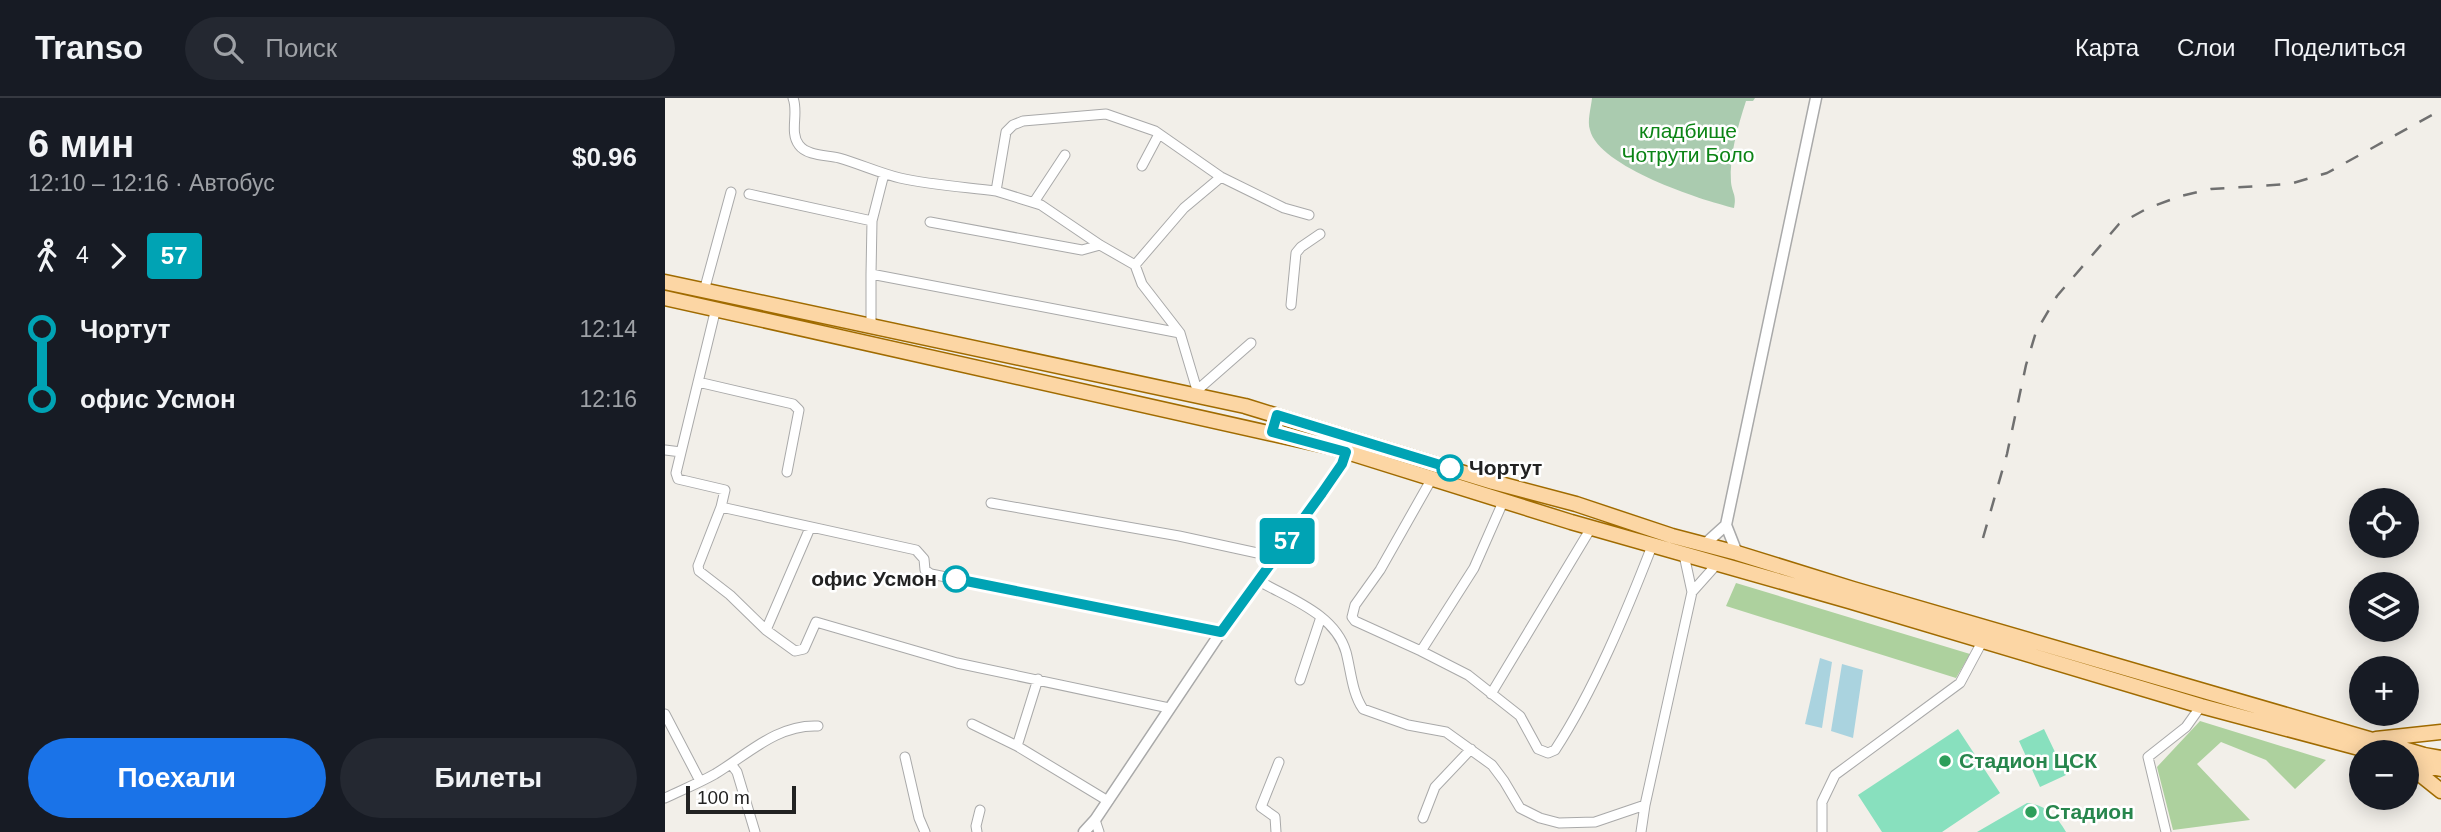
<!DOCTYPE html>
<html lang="ru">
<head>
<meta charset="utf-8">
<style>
	:root { --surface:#171b24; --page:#242831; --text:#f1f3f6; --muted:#9ea1a6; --line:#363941; --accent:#1a73e8 }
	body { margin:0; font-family:Arial,sans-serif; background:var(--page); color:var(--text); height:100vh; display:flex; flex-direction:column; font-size:26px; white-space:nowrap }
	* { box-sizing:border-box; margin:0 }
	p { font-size:23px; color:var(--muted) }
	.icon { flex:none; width:38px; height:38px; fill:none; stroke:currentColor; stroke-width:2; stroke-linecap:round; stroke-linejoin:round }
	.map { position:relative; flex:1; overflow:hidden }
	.drawer { display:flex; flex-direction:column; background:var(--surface); width:665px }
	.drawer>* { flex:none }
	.badge { padding:0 14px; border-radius:5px; font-size:24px; line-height:46px }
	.tools { position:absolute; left:1684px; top:390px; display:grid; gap:14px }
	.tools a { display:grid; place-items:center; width:70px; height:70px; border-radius:50%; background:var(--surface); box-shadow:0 4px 18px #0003; font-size:35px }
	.scale { position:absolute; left:21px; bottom:18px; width:110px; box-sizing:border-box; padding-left:7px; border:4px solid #222; border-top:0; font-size:19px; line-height:24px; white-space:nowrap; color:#222; -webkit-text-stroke:5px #fff; paint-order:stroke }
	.map>.badge { position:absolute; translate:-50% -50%; box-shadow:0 0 0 4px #fff }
	.legs { display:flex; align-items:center; gap:10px; height:77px; padding:0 28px; font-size:23px }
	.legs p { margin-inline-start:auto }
	.summary { display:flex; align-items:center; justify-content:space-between; height:119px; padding:0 28px }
	h1 { font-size:38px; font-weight:800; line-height:52px }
	.button { display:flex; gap:14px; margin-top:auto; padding:14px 28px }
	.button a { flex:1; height:80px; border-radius:42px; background:var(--accent); color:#fff; font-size:28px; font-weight:800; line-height:80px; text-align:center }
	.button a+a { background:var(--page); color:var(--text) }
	ul { padding:0 28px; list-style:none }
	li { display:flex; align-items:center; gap:24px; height:70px; font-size:26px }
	li i { display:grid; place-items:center; width:10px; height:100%; margin:0 9px; background:currentColor }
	li i::after { content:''; width:18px; height:18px; margin:-9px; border:5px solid; border-radius:50%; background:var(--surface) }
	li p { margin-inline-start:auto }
	li:first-child i { background:linear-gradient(#0000 50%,currentColor 0) }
	li:last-child i { background:linear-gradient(currentColor 50%,#0000 0) }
	header { display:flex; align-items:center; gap:42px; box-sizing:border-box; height:98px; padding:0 35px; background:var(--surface); border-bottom:2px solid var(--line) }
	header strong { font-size:33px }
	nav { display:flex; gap:38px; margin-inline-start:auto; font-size:24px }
	.search { width:490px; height:63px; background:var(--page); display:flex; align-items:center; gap:18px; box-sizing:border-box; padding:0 24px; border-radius:38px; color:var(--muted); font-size:26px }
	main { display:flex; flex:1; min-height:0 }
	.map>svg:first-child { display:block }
	.forest { fill:#add19e }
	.cemetery { fill:#aacbaf }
	.pitch { fill:#88e0be }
	.water { fill:#aad3df }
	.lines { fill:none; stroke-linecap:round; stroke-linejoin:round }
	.minor-casing { stroke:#a9a9a9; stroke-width:11 }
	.tertiary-casing { stroke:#a9a9a9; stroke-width:13 }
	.primary-casing { stroke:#a06b00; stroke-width:17 }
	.minor { stroke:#fff; stroke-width:9 }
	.tertiary { stroke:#fff; stroke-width:10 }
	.primary { stroke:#fcd6a4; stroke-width:14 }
	.rail { stroke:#707070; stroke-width:2.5; stroke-dasharray:14 14; stroke-linecap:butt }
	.line-1-casing { stroke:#fff; stroke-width:16 }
	.line-1 { stroke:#00a3b4; stroke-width:10 }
	.stop-1-dot { fill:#fff; stroke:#00a3b4; stroke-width:3.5 }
	.leisure-dot { fill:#2e9e5b; stroke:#fff; stroke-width:2.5 }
	.labels { text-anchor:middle; stroke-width:5; stroke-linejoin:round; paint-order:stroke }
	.park-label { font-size:21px; fill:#0c8416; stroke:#fff }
	.stop-label { font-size:21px; font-weight:bold; fill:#222; stroke:#fff; text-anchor:start }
	.leisure-label { font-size:21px; font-weight:bold; fill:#27864d; stroke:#fff; text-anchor:start }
</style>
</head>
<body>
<header>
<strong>Transo</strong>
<div class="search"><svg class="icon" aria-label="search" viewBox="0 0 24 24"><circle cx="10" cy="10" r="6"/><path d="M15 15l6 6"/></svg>Поиск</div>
<nav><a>Карта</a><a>Слои</a><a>Поделиться</a></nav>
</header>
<main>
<section class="drawer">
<div class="summary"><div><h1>6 мин</h1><p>12:10 – 12:16 · Автобус</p></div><b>$0.96</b></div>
<div class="legs"><svg class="icon" aria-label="walk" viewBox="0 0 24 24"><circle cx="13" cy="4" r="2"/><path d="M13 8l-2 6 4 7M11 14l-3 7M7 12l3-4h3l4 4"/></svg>4<svg class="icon" aria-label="forward" viewBox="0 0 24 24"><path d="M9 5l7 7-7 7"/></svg><b class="badge" style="background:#00a3b4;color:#fff">57</b></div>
<ul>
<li><i style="color:#00a3b4"></i><b>Чортут</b><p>12:14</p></li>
<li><i style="color:#00a3b4"></i><b>офис Усмон</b><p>12:16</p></li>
</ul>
<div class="button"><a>Поехали</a><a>Билеты</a></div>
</section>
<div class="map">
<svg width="1776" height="734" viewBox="0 0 1776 734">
	<rect width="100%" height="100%" fill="#f2efe9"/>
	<path class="forest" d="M 1071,485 L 1305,556 L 1291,580 L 1061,508 Z
		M 1535,623 L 1661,662 L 1630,691 L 1601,662 L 1556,644 L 1532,666 L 1585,722 L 1508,732 L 1492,669 Z"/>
	<path class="cemetery" d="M 927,0 L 1090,0 L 1088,3 L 1081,3 C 1073,28 1064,58 1066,84 C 1067,95 1072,97 1069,110 C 1036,102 934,69 925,32 C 922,23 926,10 927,0 Z"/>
	<path class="pitch" d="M 1293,631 L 1335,695 L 1277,734 L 1217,734 L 1193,697 Z
		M 1379,631 L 1401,677 L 1375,689 L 1354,643 Z
		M 1362,705 C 1381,707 1392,718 1401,734 L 1312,734 Z"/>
	<path class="water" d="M 1155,560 L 1167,564 L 1157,630 L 1140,626 Z
		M 1177,566 L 1198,572 L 1188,640 L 1166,633 Z"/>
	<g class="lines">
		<defs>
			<path id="minor" d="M 128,0 C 134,15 124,34 134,47 C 142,58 162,57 174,60 C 195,66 214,75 235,80 C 266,87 299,89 331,93
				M 477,68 L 494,36
				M 219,76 L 207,123 L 206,176 L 515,235
				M 84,96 L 207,123
				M 369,104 L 400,57
				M 265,124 L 417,152 L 435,147
				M 470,167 L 519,110 L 556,79
				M 206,176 L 206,227
				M 39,193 L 66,94
				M 626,207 L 631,155 L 636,149 L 655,136
				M 51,210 L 11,375 L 13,381 L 60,392 L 56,409 L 33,468 L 34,473 L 65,497 L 101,532 L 130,553 L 139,551 L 151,524 L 292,565 L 504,610
				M 33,284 L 128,306 L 134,312 L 122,374
				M 532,292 L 515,235 L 477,186 L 470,167 L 435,147 L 376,107 L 331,93 L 341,34 L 348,27 L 358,23 L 441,16 L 490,33 L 556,79 L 619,110 L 644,117
				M 529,295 L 586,245
				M 0,352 L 16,354
				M 766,382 L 715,472 L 690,507 L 687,519 L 690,523 L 756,553 L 803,577 L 855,618 L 873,651 L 883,655 L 890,652 C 929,592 961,515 987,448
				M 326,405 L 514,438 L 597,456 L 608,462
				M 56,409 L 251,452 L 259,461 L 260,472 L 266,476 L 556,534
				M 594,483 C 625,501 670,516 681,554 C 686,573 687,595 698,611 L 743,627 L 781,634 L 827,667 L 839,683 L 855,710 L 875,720 L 894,725 L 930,724 L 980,707
				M 1027,494 L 1052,466
				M 101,532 L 145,430
				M 756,553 L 809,470 L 838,404
				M 635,582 L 656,519
				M 826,596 L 926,430
				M 0,616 L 35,683
				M 307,626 L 352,648 L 443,703
				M 352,648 L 373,581
				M 240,659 L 254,720 L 260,734
				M 66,666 L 72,674 L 90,734
				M 0,700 C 17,692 34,685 50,676 C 82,657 112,626 153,628
				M 758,720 L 770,689 L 806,651
				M 430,722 L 434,734
				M 312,734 L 311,728 L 315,712
				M 611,734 L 610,719 L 596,709 L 614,664
				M 976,734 L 980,707 L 1027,494 L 1019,457
				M 1157,734 L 1157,704 L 1170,677 L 1295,585 L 1317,544
				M 1501,734 L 1483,659 L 1521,629 L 1536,608"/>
			<path id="tertiary" d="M 1040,446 L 1061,427
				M 1072,455 L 1061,427 L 1151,0
				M 419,734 L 430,722 L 556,534 L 657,395 L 677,366 L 681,354"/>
			<path id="primary" d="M 0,184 L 580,308 L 828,384 L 911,406 L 1007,438 L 1072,455 L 1188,491 L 1759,657 L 1776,660
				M 0,200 L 666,349 L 906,424 L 1184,503 L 1536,608 L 1709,654
				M 1711,641 L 1776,634
				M 1741,665 L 1776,693
				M 1746,665 L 1776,671"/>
		</defs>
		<use href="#minor" class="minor-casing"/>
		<use href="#tertiary" class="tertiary-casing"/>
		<use href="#primary" class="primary-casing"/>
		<use href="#minor" class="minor"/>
		<use href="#tertiary" class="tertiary"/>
		<use href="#primary" class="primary"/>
		<path class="rail" d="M 1318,440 L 1342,356 L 1361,267 L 1371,234 L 1392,198 L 1454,126 L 1483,110 L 1516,98 L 1546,91 L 1625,86 L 1662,75 L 1776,12"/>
	</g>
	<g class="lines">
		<defs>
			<path id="line-1" d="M 291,481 L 556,534 L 657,395 L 677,366 L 681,354 L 607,334 L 612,317 L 785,370"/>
		</defs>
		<use href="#line-1" class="line-1-casing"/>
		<use href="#line-1" class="line-1"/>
	</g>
	<g class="stop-1-dot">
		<circle cx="785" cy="370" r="12"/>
		<circle cx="291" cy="481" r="12"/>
	</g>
	<g class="leisure-dot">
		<circle cx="1280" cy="663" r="7"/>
		<circle cx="1366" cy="714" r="7"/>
	</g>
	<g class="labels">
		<g class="park-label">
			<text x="1023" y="40">кладбище<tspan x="1023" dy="24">Чотрути Боло</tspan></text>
		</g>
		<g class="stop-label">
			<text x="804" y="377">Чортут</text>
			<text x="272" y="488" text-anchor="end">офис Усмон</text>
		</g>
		<g class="leisure-label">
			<text x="1294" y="670">Стадион ЦСК</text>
			<text x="1380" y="721">Стадион</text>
		</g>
	</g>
</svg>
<div class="tools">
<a><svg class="icon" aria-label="locate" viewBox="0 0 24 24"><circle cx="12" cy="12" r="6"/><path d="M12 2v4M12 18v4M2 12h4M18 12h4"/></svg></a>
<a><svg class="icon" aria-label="layers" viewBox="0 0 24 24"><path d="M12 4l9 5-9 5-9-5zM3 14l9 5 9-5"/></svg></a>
<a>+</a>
<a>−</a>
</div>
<div class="scale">100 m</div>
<b class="badge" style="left:622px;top:443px;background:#00a3b4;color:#fff">57</b>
</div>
</main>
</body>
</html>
